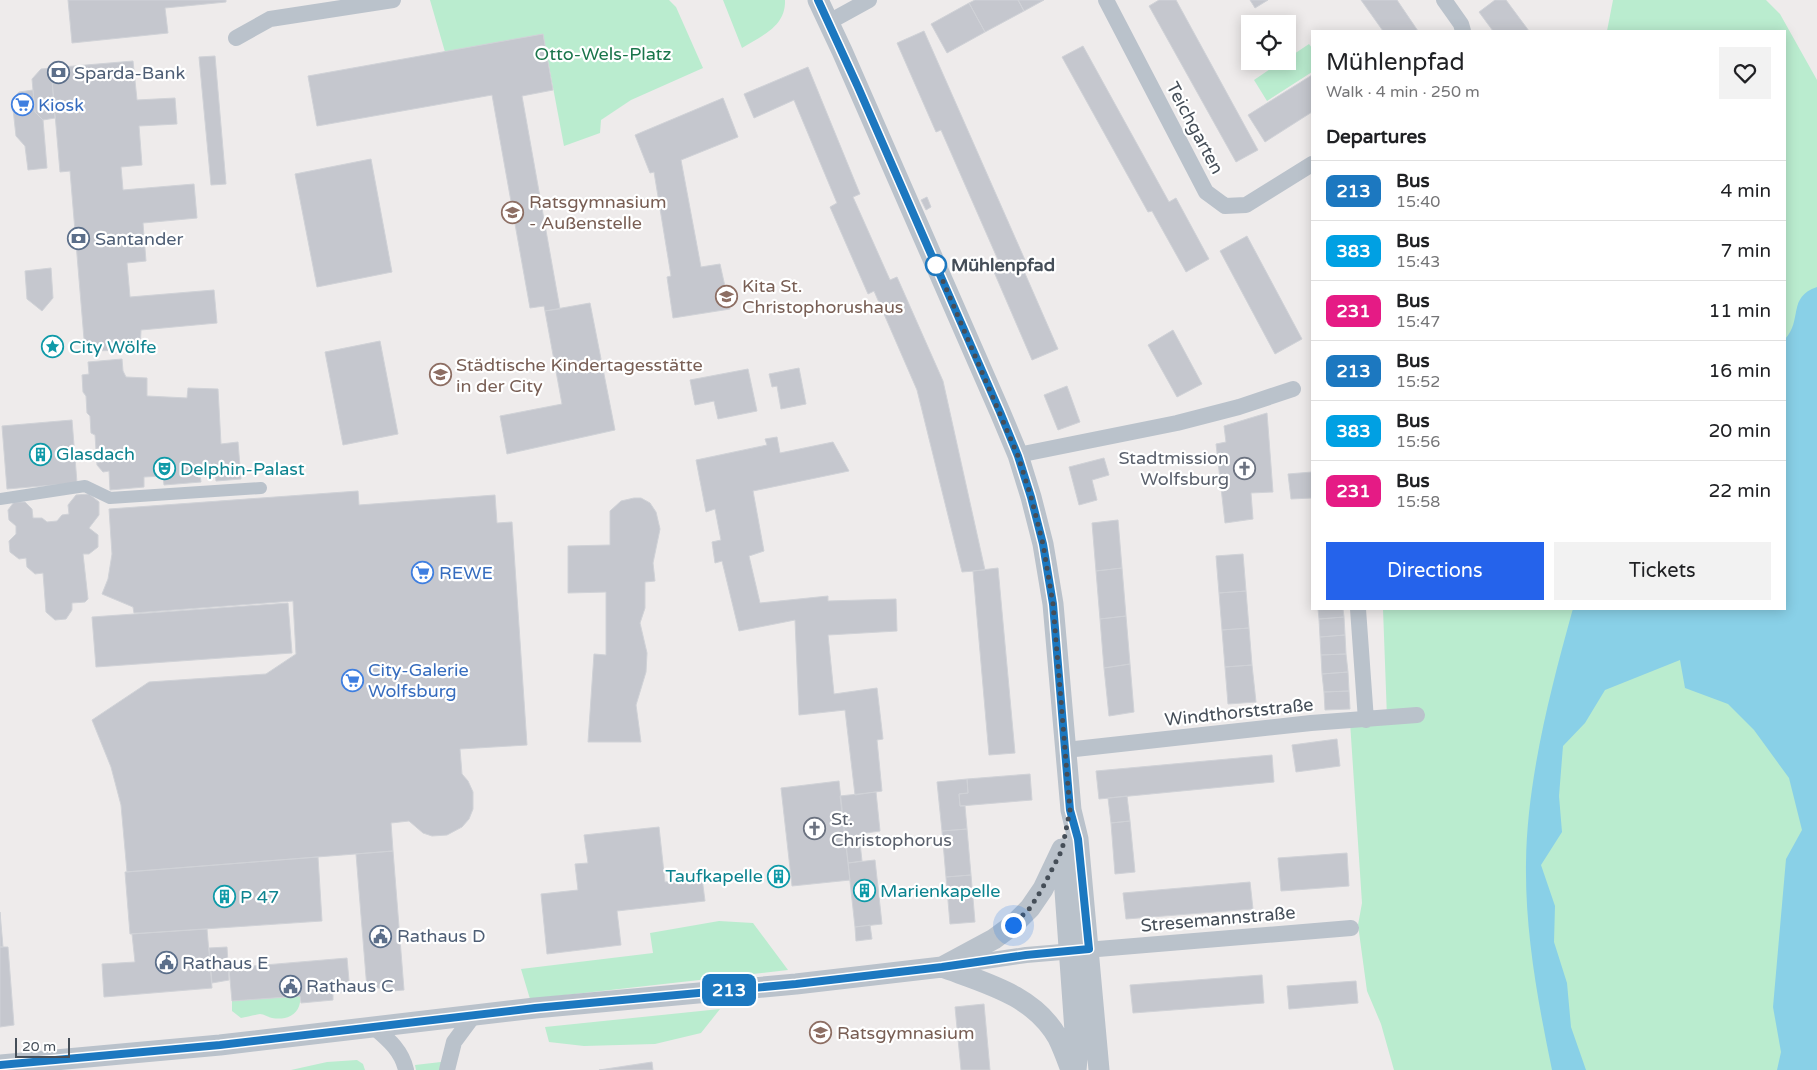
<!DOCTYPE html>
<html lang="en">
<head>
<meta charset="utf-8">
<style>
	:root { --surface:#fff; --page:#f2f2f2; --text:#202124; --muted:#757577; --line:#e0e0e0; --accent:#2563eb }
	body { margin:0; font-family:"Varela Round",sans-serif; background:var(--page); color:var(--text); height:100vh; display:flex; flex-direction:column; font-size:19px; white-space:nowrap }
	* { box-sizing:border-box; margin:0 }
	p { font-size:16px; color:var(--muted) }
	.icon { flex:none; width:28px; height:28px; fill:none; stroke:currentColor; stroke-width:2; stroke-linecap:round; stroke-linejoin:round }
	.map { position:relative; flex:1; overflow:hidden }
	.drawer { position:absolute; left:1311px; top:30px; width:475px; height:580px; display:flex; flex-direction:column; background:var(--surface); border-radius:0px; box-shadow:0 2px 12px #0003 }
	.drawer>* { flex:none }
	.badge { padding:0 10px; border-radius:8px; font-size:18px; line-height:32px }
	.buttons { position:absolute; left:1241px; top:15px; display:grid; gap:10px }
	.buttons a { display:grid; place-items:center; width:55px; height:55px; border-radius:0px; background:var(--surface); box-shadow:0 2px 12px #0003; font-size:25px }
	.scale { position:absolute; left:15px; bottom:12px; width:55px; box-sizing:border-box; padding-left:5px; border:2px solid #454e58; border-top:0; font-size:14px; line-height:18px; white-space:nowrap; color:#454e58; -webkit-text-stroke:4px #fff; paint-order:stroke }
	.you { position:absolute; width:25px; height:25px; margin:-12px; border:4px solid #fff; border-radius:50%; background:#1a73e8; box-shadow:0 0 0 8px #1a73e833 }
	.map>.badge { position:absolute; translate:-50% -50%; box-shadow:0 0 0 2px #fff }
	h2 { padding:0 15px; font-size:19px; line-height:45px }
	.round { display:grid; place-items:center; flex:none; width:52px; height:52px; border-radius:0px; background:var(--page) }
	.summary { display:flex; align-items:center; justify-content:space-between; height:85px; padding:0 15px }
	h1 { font-size:24px; font-weight:600; line-height:38px }
	.primary-button { display:flex; gap:10px; margin-top:auto; padding:10px 15px }
	.primary-button a { flex:1; height:58px; border-radius:0px; background:var(--accent); color:#fff; font-size:20px; font-weight:600; line-height:58px; text-align:center }
	.primary-button a+a { background:var(--page); color:var(--text) }
	ul { padding:0; list-style:none }
	li { display:flex; align-items:center; gap:15px; height:60px; padding:0 15px; border-top:1px solid var(--line) }
	li div { flex:1 }
	li b { display:block; font-size:19px }
	li em { font-style:normal }
	li .badge { min-width:55px; font-weight:700; text-align:center }
	.map>svg:first-child { display:block }
	.green { fill:#baeccf }
	.water { fill:#89d0e7 }
	.building { fill:#c5c7ce; stroke:#d0d2d7 }
	.lines { fill:none; stroke-linecap:round; stroke-linejoin:round }
	.pedestrian { stroke:#bac2cb; stroke-width:12 }
	.minor { stroke:#bac2cb; stroke-width:16 }
	.tertiary { stroke:#bac2cb; stroke-width:21 }
	.line-casing { stroke:#fff; stroke-width:11 }
	.line { stroke:#1c78c0; stroke-width:8 }
	.walk { stroke:#454e58; stroke-width:5; stroke-dasharray:0 9 }
	.stop-dot { fill:#fff; stroke:#1c78c0; stroke-width:2.5 }
	.labels { text-anchor:middle; stroke-width:4.5; stroke-linejoin:round; paint-order:stroke }
	.park-label { font-size:18px; fill:#1a754b; stroke:#fff }
	.service-label { font-size:18px; fill:#4e5e75; stroke:#fff; text-anchor:start }
	.shop-label { font-size:18px; fill:#366cbe; stroke:#fff; text-anchor:start }
	.street-label { font-size:18px; fill:#454e58; stroke:#fff }
	.education-label { font-size:18px; fill:#785e54; stroke:#fff; text-anchor:start }
	.stop-label { font-size:18px; font-weight:bold; fill:#454e58; stroke:#fff; text-anchor:start }
	.culture-label { font-size:18px; fill:#0d838f; stroke:#fff; text-anchor:start }
	.worship-label { font-size:18px; fill:#5b616d; stroke:#fff; text-anchor:end }
</style>
</head>
<body>
<div class="map">
<svg width="1817" height="1070" viewBox="0 0 1817 1070">
	<rect width="100%" height="100%" fill="#eeebeb"/>
	<path class="green" d="M 430,0 L 669,0 L 676,7 L 703,68 L 631,100 L 601,120 L 600,133 L 564,146 L 543,34 L 492,45 L 445,52 Z
		M 723,0 L 785,0 C 786,27 761,36 742,48 Z
		M 1613,0 L 1766,0 L 1780,14 L 1817,80 L 1817,1070 L 1394,1070 L 1381,1024 L 1367,991 L 1358,925 L 1362,903 L 1350,722 L 1387,718 L 1383,609 L 1785,609 L 1785,31 L 1607,31 Z
		M 1309,44 L 1312,48 L 1312,72 L 1267,101 L 1254,80 L 1282,61 L 1288,61 L 1288,58 Z
		M 719,921 L 753,923 L 788,970 L 530,999 L 521,969 L 653,953 L 650,933 Z
		M 300,996 C 302,1013 288,1021 272,1018 C 268,1017 264,1014 260,1014 C 254,1015 247,1017 241,1018 L 232,1011 L 232,1001 Z
		M 720,1009 L 701,1033 L 655,1044 L 584,1046 L 549,1042 L 545,1027 Z
		M 357,1060 L 363,1064 L 365,1070 L 291,1070 L 327,1062 Z
		M 441,1062 L 441,1070 L 416,1070 L 415,1065 Z"/>
	<path class="water" d="M 1817,287 L 1817,1070 L 1777,1070 L 1781,1052 L 1773,1007 L 1786,859 L 1802,830 L 1789,778 L 1754,730 L 1728,704 L 1685,688 L 1680,660 L 1605,690 L 1585,723 L 1563,746 L 1559,796 L 1562,832 L 1541,865 L 1555,906 L 1554,942 L 1567,983 L 1571,1027 L 1586,1070 L 1552,1070 C 1538,1002 1525,933 1526,863 C 1527,780 1550,692 1572,612 L 1573,609 L 1785,609 L 1785,339 C 1803,320 1787,297 1817,287 Z"/>
	<path class="building" d="M 68,0 L 226,0 L 226,2 L 165,8 L 168,33 L 72,43 Z
		M 975,0 L 1018,0 L 1024,11 L 985,32 L 969,3 Z
		M 1018,0 L 1044,0 L 1024,11 Z
		M 1159,0 L 1176,0 L 1258,150 L 1236,162 L 1149,6 Z
		M 1250,0 L 1268,0 L 1255,8 Z
		M 1361,0 L 1397,0 L 1418,31 L 1383,31 Z
		M 1495,0 L 1506,0 L 1529,31 L 1493,31 L 1479,12 Z
		M 969,3 L 985,32 L 947,53 L 931,24 Z
		M 924,31 L 1025,260 L 1020,262 L 1058,349 L 1032,360 L 994,272 L 1002,269 L 941,130 L 936,132 L 897,43 Z
		M 543,34 L 553,90 L 522,96 L 560,309 L 545,311 L 544,306 L 530,308 L 492,95 L 317,126 L 308,76 Z
		M 1083,46 L 1169,202 L 1176,198 L 1209,259 L 1186,272 L 1152,211 L 1148,212 L 1062,57 Z
		M 215,56 L 226,184 L 211,185 L 199,57 Z
		M 133,61 L 137,100 L 175,98 L 177,124 L 139,126 L 142,165 L 121,167 L 123,190 L 194,184 L 197,218 L 143,223 L 146,261 L 127,263 L 130,297 L 214,290 L 217,323 L 141,330 L 140,350 L 85,351 L 70,171 L 60,172 L 51,68 Z
		M 808,67 L 860,194 L 853,197 L 890,280 L 897,277 L 943,381 L 985,570 L 962,572 L 917,390 L 874,291 L 868,294 L 830,207 L 837,203 L 794,100 L 754,118 L 744,94 Z
		M 51,68 L 55,118 L 43,120 L 35,112 L 32,79 L 41,69 Z
		M 1312,75 L 1312,112 L 1265,142 L 1248,115 Z
		M 33,90 L 35,112 L 43,120 L 47,168 L 28,170 L 25,146 L 16,136 L 12,100 L 19,92 Z
		M 723,98 L 738,137 L 681,160 L 701,267 L 720,264 L 730,309 L 673,318 L 667,277 L 671,276 L 654,172 L 650,173 L 635,135 Z
		M 371,159 L 392,272 L 317,287 L 295,174 Z
		M 927,197 L 931,207 L 926,210 L 921,200 Z
		M 1247,236 L 1302,339 L 1275,354 L 1220,251 Z
		M 51,268 L 53,298 L 42,311 L 27,299 L 25,271 Z
		M 590,303 L 615,430 L 507,454 L 500,416 L 562,404 L 545,311 Z
		M 1173,330 L 1202,384 L 1177,397 L 1148,345 Z
		M 380,341 L 398,434 L 343,445 L 325,352 Z
		M 122,359 L 123,371 L 126,377 L 147,378 L 147,396 L 187,398 L 188,388 L 218,389 L 221,444 L 238,442 L 241,479 L 216,481 L 215,473 L 200,474 L 201,482 L 164,485 L 163,476 L 144,477 L 144,487 L 110,490 L 109,471 L 103,472 L 97,465 L 95,435 L 91,433 L 90,416 L 87,413 L 86,396 L 83,392 L 82,375 L 89,374 L 88,362 Z
		M 799,368 L 806,404 L 781,409 L 777,386 L 772,387 L 769,374 Z
		M 748,369 L 757,411 L 718,419 L 714,401 L 695,405 L 690,380 Z
		M 1067,386 L 1080,422 L 1058,430 L 1044,395 Z
		M 1267,413 L 1273,492 L 1251,493 L 1253,519 L 1225,523 L 1216,444 L 1226,442 L 1224,426 Z
		M 72,420 L 77,483 L 7,489 L 2,426 Z
		M 777,437 L 780,453 L 833,442 L 849,471 L 753,491 L 764,551 L 749,556 L 760,603 L 828,596 L 828,601 L 896,599 L 897,631 L 828,635 L 834,694 L 877,688 L 883,739 L 877,740 L 882,791 L 855,795 L 845,710 L 799,715 L 795,620 L 739,631 L 722,561 L 715,563 L 712,542 L 721,540 L 715,509 L 706,512 L 696,460 L 767,445 L 765,439 Z
		M 1104,458 L 1109,475 L 1092,480 L 1097,500 L 1079,505 L 1069,467 Z
		M 1312,472 L 1312,498 L 1291,499 L 1288,474 Z
		M 358,491 L 359,505 L 495,495 L 497,523 L 512,522 L 527,745 L 460,749 L 462,774 L 468,781 L 473,792 L 473,809 L 469,819 L 462,827 L 447,835 L 432,836 L 423,833 L 409,821 L 391,823 L 393,851 L 127,872 L 121,805 L 111,767 L 92,720 L 149,682 L 266,674 L 296,654 L 295,636 L 293,601 L 134,613 L 133,607 L 102,594 L 108,579 L 112,554 L 109,509 Z
		M 89,494 L 99,502 L 99,515 L 89,528 L 98,535 L 98,547 L 89,554 L 83,554 L 88,599 L 85,602 L 72,603 L 72,610 L 66,619 L 55,620 L 46,612 L 43,573 L 35,574 L 27,567 L 26,558 L 19,559 L 10,552 L 9,541 L 16,534 L 16,526 L 9,520 L 8,510 L 14,502 L 25,502 L 32,509 L 33,518 L 42,518 L 47,522 L 57,521 L 62,515 L 69,514 L 68,505 L 76,495 Z
		M 634,498 L 641,498 L 650,503 L 656,512 L 660,529 L 653,563 L 655,581 L 645,582 L 645,608 L 640,623 L 647,653 L 646,672 L 636,705 L 641,742 L 588,742 L 594,654 L 606,655 L 606,592 L 568,593 L 568,546 L 610,545 L 610,511 L 621,501 Z
		M 1118,520 L 1122,568 L 1096,571 L 1092,523 Z
		M 1243,554 L 1246,591 L 1219,593 L 1216,556 Z
		M 998,568 L 1015,753 L 989,755 L 973,571 Z
		M 1122,568 L 1126,616 L 1100,619 L 1096,571 Z
		M 1246,591 L 1249,628 L 1222,630 L 1219,593 Z
		M 288,603 L 292,653 L 96,667 L 92,617 Z
		M 1318,609 L 1343,609 L 1344,617 L 1319,619 Z
		M 1126,616 L 1130,664 L 1104,668 L 1100,619 Z
		M 1344,617 L 1345,635 L 1320,637 L 1319,619 Z
		M 1249,628 L 1252,665 L 1225,667 L 1222,630 Z
		M 1345,635 L 1346,654 L 1321,655 L 1320,637 Z
		M 1346,654 L 1348,672 L 1322,674 L 1321,655 Z
		M 1130,664 L 1134,712 L 1109,716 L 1104,668 Z
		M 1252,665 L 1256,702 L 1228,704 L 1225,667 Z
		M 1348,672 L 1349,691 L 1324,692 L 1322,674 Z
		M 1349,691 L 1350,709 L 1325,710 L 1324,692 Z
		M 1337,739 L 1340,766 L 1296,772 L 1292,745 Z
		M 1272,755 L 1274,782 L 1099,799 L 1096,771 Z
		M 1030,774 L 1032,800 L 960,806 L 959,794 L 968,793 L 967,779 Z
		M 967,779 L 968,793 L 959,794 L 960,806 L 965,806 L 967,829 L 942,831 L 937,782 Z
		M 839,781 L 850,880 L 792,886 L 781,788 Z
		M 876,792 L 880,831 L 859,834 L 862,861 L 848,863 L 840,796 Z
		M 1127,796 L 1130,821 L 1111,823 L 1108,798 Z
		M 1130,821 L 1135,872 L 1115,874 L 1111,823 Z
		M 659,827 L 665,882 L 702,878 L 705,901 L 617,911 L 621,945 L 547,954 L 541,894 L 578,890 L 575,864 L 588,863 L 584,835 Z
		M 967,829 L 971,875 L 946,877 L 942,831 Z
		M 393,851 L 404,990 L 391,991 L 391,987 L 367,989 L 356,854 Z
		M 1347,853 L 1349,886 L 1281,891 L 1278,858 Z
		M 318,857 L 322,921 L 130,934 L 125,872 Z
		M 875,860 L 882,924 L 855,927 L 848,863 Z
		M 773,869 L 780,872 L 790,871 L 791,878 L 782,879 L 774,884 L 770,883 L 767,875 L 769,871 Z
		M 971,875 L 975,922 L 950,924 L 946,877 Z
		M 1250,882 L 1253,909 L 1126,919 L 1123,893 Z
		M 0,912 L 3,947 L 0,947 Z
		M 870,925 L 872,939 L 856,941 L 855,927 Z
		M 207,929 L 212,988 L 104,997 L 102,964 L 135,962 L 132,934 Z
		M 0,947 L 8,947 L 14,1025 L 0,1027 Z
		M 227,947 L 229,980 L 212,983 L 209,948 Z
		M 347,958 L 350,992 L 333,993 L 333,1000 L 301,1003 L 300,996 L 232,1001 L 229,968 Z
		M 1262,975 L 1264,1003 L 1133,1013 L 1130,985 Z
		M 1356,981 L 1358,1003 L 1289,1009 L 1287,986 Z
		M 984,1004 L 990,1070 L 961,1070 L 955,1007 Z
		M 652,1062 L 653,1070 L 599,1070 Z"/>
	<g class="lines">
		<path class="pedestrian" d="M 0,499 L 85,486 L 110,498 L 261,488"/>
		<path class="minor" d="M 1106,0 L 1206,192 L 1225,206 L 1246,205 L 1312,164
			M 1444,0 L 1461,24 L 1463,31
			M 829,22 L 869,0
			M 236,38 L 270,19 L 393,0
			M 1018,455 L 1177,423 L 1239,407 L 1293,389
			M 1358,609 L 1366,720
			M 1066,750 L 1311,723 L 1417,715
			M 951,966 L 1026,955 L 1351,928
			M 375,1028 C 389,1040 402,1051 406,1070
			M 447,1070 L 454,1042 L 474,1015"/>
		<path class="tertiary" d="M 818,0 L 842,51 L 1000,412 L 1018,455 L 1031,497 L 1043,544 L 1053,604 L 1071,810 L 1078,839 L 1099,1070
			M 1062,849 L 1077,1059 L 1076,1070
			M 942,967 C 985,983 1034,995 1058,1038 C 1063,1048 1067,1059 1071,1070
			M 0,1065 L 220,1045 L 535,1008 L 796,984 L 942,967 L 994,939 L 1013,925 L 1030,908 L 1043,889 L 1062,849"/>
	</g>
	<g class="lines">
		<defs>
			<path id="line" d="M 0,1065 L 220,1045 L 535,1008 L 796,984 L 942,967 L 1026,955 L 1089,949 L 1078,839 L 1070,810 L 1053,604 L 1043,544 L 1031,497 L 1018,456 L 1000,412 L 858,87 L 818,0"/>
		</defs>
		<use href="#line" class="line-casing"/>
		<use href="#line" class="line"/>
		<path class="walk" d="M 936,265 L 1018,456 L 1031,497 L 1043,544 L 1053,604 L 1070,810 L 1062,850 L 1042,889 L 1030,908 L 1013,925"/>
	</g>
	<defs>
		<symbol id="bank-ring" viewBox="-11 -11 22 22"><circle r="9.5" fill="#fff" stroke="#5c6f8a" stroke-width="1.5"/><path d="M-6-4H6V4H-6ZM0-2.3a2.3 2.3 0 1 0 0 4.6a2.3 2.3 0 1 0 0-4.6Z" fill="#5c6f8a"/></symbol>
		<symbol id="supermarket-ring" viewBox="-11 -11 22 22"><circle r="9.5" fill="#fff" stroke="#3f7fe0" stroke-width="1.5"/><path d="M-6-5.5h2.5l.6 2H6L4.5 2H-2.5L-4.4-4H-6ZM-1.5 3.2a1.3 1.3 0 1 0 .1 0ZM3 3.2a1.3 1.3 0 1 0 .1 0Z" fill="#3f7fe0"/></symbol>
		<symbol id="school-ring" viewBox="-11 -11 22 22"><circle r="9.5" fill="#fff" stroke="#8d6e63" stroke-width="1.5"/><path d="M0-5L7-2L0 1L-7-2ZM-4 1L0 2.5L4 1V4Q0 6-4 4Z" fill="#8d6e63"/></symbol>
		<symbol id="sight-ring" viewBox="-11 -11 22 22"><circle r="9.5" fill="#fff" stroke="#0f9aa8" stroke-width="1.5"/><path d="M0-6L1.8-2.2L6-1.7L2.9 1.2L3.7 5.4L0 3.3L-3.7 5.4L-2.9 1.2L-6-1.7L-1.8-2.2Z" fill="#0f9aa8"/></symbol>
		<symbol id="building-ring" viewBox="-11 -11 22 22"><circle r="9.5" fill="#fff" stroke="#0f9aa8" stroke-width="1.5"/><path d="M-4-6H4V6H1V3H-1V6H-4ZM-2.5-4.3h1.7v1.8h-1.7ZM.8-4.3h1.7v1.8H.8ZM-2.5-1h1.7V.8h-1.7ZM.8-1h1.7V.8H.8Z" fill="#0f9aa8"/></symbol>
		<symbol id="church-ring" viewBox="-11 -11 22 22"><circle r="9.5" fill="#fff" stroke="#6b7280" stroke-width="1.5"/><path d="M-1.2-6h2.4v3.5h3.3v2.4h-3.3V6h-2.4V-.1h-3.3v-2.4h3.3Z" fill="#6b7280"/></symbol>
		<symbol id="theatre-ring" viewBox="-11 -11 22 22"><circle r="9.5" fill="#fff" stroke="#0f9aa8" stroke-width="1.5"/><path d="M-5-5.5Q0-4 5-5.5V0Q5 5 0 6Q-5 5-5 0ZM-3.3-2.5H-1v1.5H-3.3ZM1-2.5H3.3v1.5H1ZM-2.8 1Q0 5.5 2.8 1Z" fill="#0f9aa8"/></symbol>
		<symbol id="civic-ring" viewBox="-11 -11 22 22"><circle r="9.5" fill="#fff" stroke="#5c6f8a" stroke-width="1.5"/><path d="M-.6-6.5H3V-4.5H.6V-3L4-1V1h2V6H-6V1h2V-1L-.6-3ZM-1.2 2.5V6h2.4V2.5Z" fill="#5c6f8a"/></symbol>
	</defs>
	<g fill-rule="evenodd">
		<use href="#bank-ring" x="46" y="60" width="25" height="25"/>
		<use href="#supermarket-ring" x="10" y="92" width="25" height="25"/>
		<use href="#school-ring" x="500" y="200" width="25" height="25"/>
		<use href="#bank-ring" x="66" y="226" width="25" height="25"/>
		<use href="#school-ring" x="714" y="284" width="25" height="25"/>
		<use href="#sight-ring" x="40" y="334" width="25" height="25"/>
		<use href="#school-ring" x="428" y="362" width="25" height="25"/>
		<use href="#building-ring" x="28" y="442" width="25" height="25"/>
		<use href="#church-ring" x="1232" y="456" width="25" height="25"/>
		<use href="#theatre-ring" x="152" y="456" width="25" height="25"/>
		<use href="#supermarket-ring" x="410" y="560" width="25" height="25"/>
		<use href="#supermarket-ring" x="340" y="668" width="25" height="25"/>
		<use href="#church-ring" x="802" y="816" width="25" height="25"/>
		<use href="#building-ring" x="766" y="864" width="25" height="25"/>
		<use href="#building-ring" x="852" y="878" width="25" height="25"/>
		<use href="#building-ring" x="212" y="884" width="25" height="25"/>
		<use href="#civic-ring" x="368" y="924" width="25" height="25"/>
		<use href="#civic-ring" x="154" y="950" width="25" height="25"/>
		<use href="#civic-ring" x="278" y="974" width="25" height="25"/>
		<use href="#school-ring" x="808" y="1020" width="25" height="25"/>
	</g>
	<circle class="stop-dot" cx="936" cy="265" r="10"/>
	<g class="labels">
		<g class="park-label">
			<text x="603" y="60">Otto-Wels-Platz</text>
		</g>
		<g class="service-label">
			<text x="74" y="79">Sparda-Bank</text>
			<text x="95" y="245">Santander</text>
			<text x="397" y="942">Rathaus D</text>
			<text x="182" y="969">Rathaus E</text>
			<text x="306" y="992">Rathaus C</text>
		</g>
		<g class="shop-label">
			<text x="38" y="111">Kiosk</text>
			<text x="439" y="579">REWE</text>
			<text x="368" y="676">City-Galerie<tspan x="368" dy="21">Wolfsburg</tspan></text>
		</g>
		<g class="street-label">
			<text transform="translate(1195 128) rotate(62)" y="6">Teichgarten</text>
			<text transform="translate(1239 712) rotate(-6)" y="6">Windthorststraße</text>
			<text transform="translate(1218 919) rotate(-5)" y="6">Stresemannstraße</text>
		</g>
		<g class="education-label">
			<text x="529" y="208">Ratsgymnasium<tspan x="529" dy="21">- Außenstelle</tspan></text>
			<text x="742" y="292">Kita St.<tspan x="742" dy="21">Christophorushaus</tspan></text>
			<text x="456" y="371">Städtische Kindertagesstätte<tspan x="456" dy="21">in der City</tspan></text>
			<text x="837" y="1039">Ratsgymnasium</text>
		</g>
		<g class="stop-label">
			<text x="951" y="271">Mühlenpfad</text>
		</g>
		<g class="culture-label">
			<text x="69" y="353">City Wölfe</text>
			<text x="56" y="460">Glasdach</text>
			<text x="180" y="475">Delphin-Palast</text>
			<text x="763" y="882" text-anchor="end">Taufkapelle</text>
			<text x="880" y="897">Marienkapelle</text>
			<text x="240" y="903">P 47</text>
		</g>
		<g class="worship-label">
			<text x="1229" y="464">Stadtmission<tspan x="1229" dy="21">Wolfsburg</tspan></text>
			<text x="831" y="825" text-anchor="start">St.<tspan x="831" dy="21">Christophorus</tspan></text>
		</g>
	</g>
</svg>
<div class="buttons">
<a><svg class="icon" aria-label="locate" viewBox="0 0 24 24"><circle cx="12" cy="12" r="6"/><path d="M12 2v4M12 18v4M2 12h4M18 12h4"/></svg></a>
</div>
<div class="scale">20 m</div>
<div class="you" style="left:1013px;top:925px"></div>
<b class="badge" style="left:729px;top:990px;background:#1c78c0;color:#fff">213</b>
<section class="drawer">
<div class="summary"><div><h1>Mühlenpfad</h1><p>Walk · 4 min · 250 m</p></div><a class="round"><svg class="icon" aria-label="heart" viewBox="0 0 24 24"><path d="M12 20l-8-8c-3-5 5-10 8-4 3-6 11-1 8 4z"/></svg></a></div>
<h2>Departures</h2>
<ul>
<li><span class="badge" style="background:#1c78c0;color:#fff">213</span><div><b>Bus</b><p>15:40</p></div><em>4 min</em></li>
<li><span class="badge" style="background:#00a0e3;color:#fff">383</span><div><b>Bus</b><p>15:43</p></div><em>7 min</em></li>
<li><span class="badge" style="background:#e51b85;color:#fff">231</span><div><b>Bus</b><p>15:47</p></div><em>11 min</em></li>
<li><span class="badge" style="background:#1c78c0;color:#fff">213</span><div><b>Bus</b><p>15:52</p></div><em>16 min</em></li>
<li><span class="badge" style="background:#00a0e3;color:#fff">383</span><div><b>Bus</b><p>15:56</p></div><em>20 min</em></li>
<li><span class="badge" style="background:#e51b85;color:#fff">231</span><div><b>Bus</b><p>15:58</p></div><em>22 min</em></li>
</ul>
<div class="primary-button"><a>Directions</a><a>Tickets</a></div>
</section>
</div>
</body>
</html>
